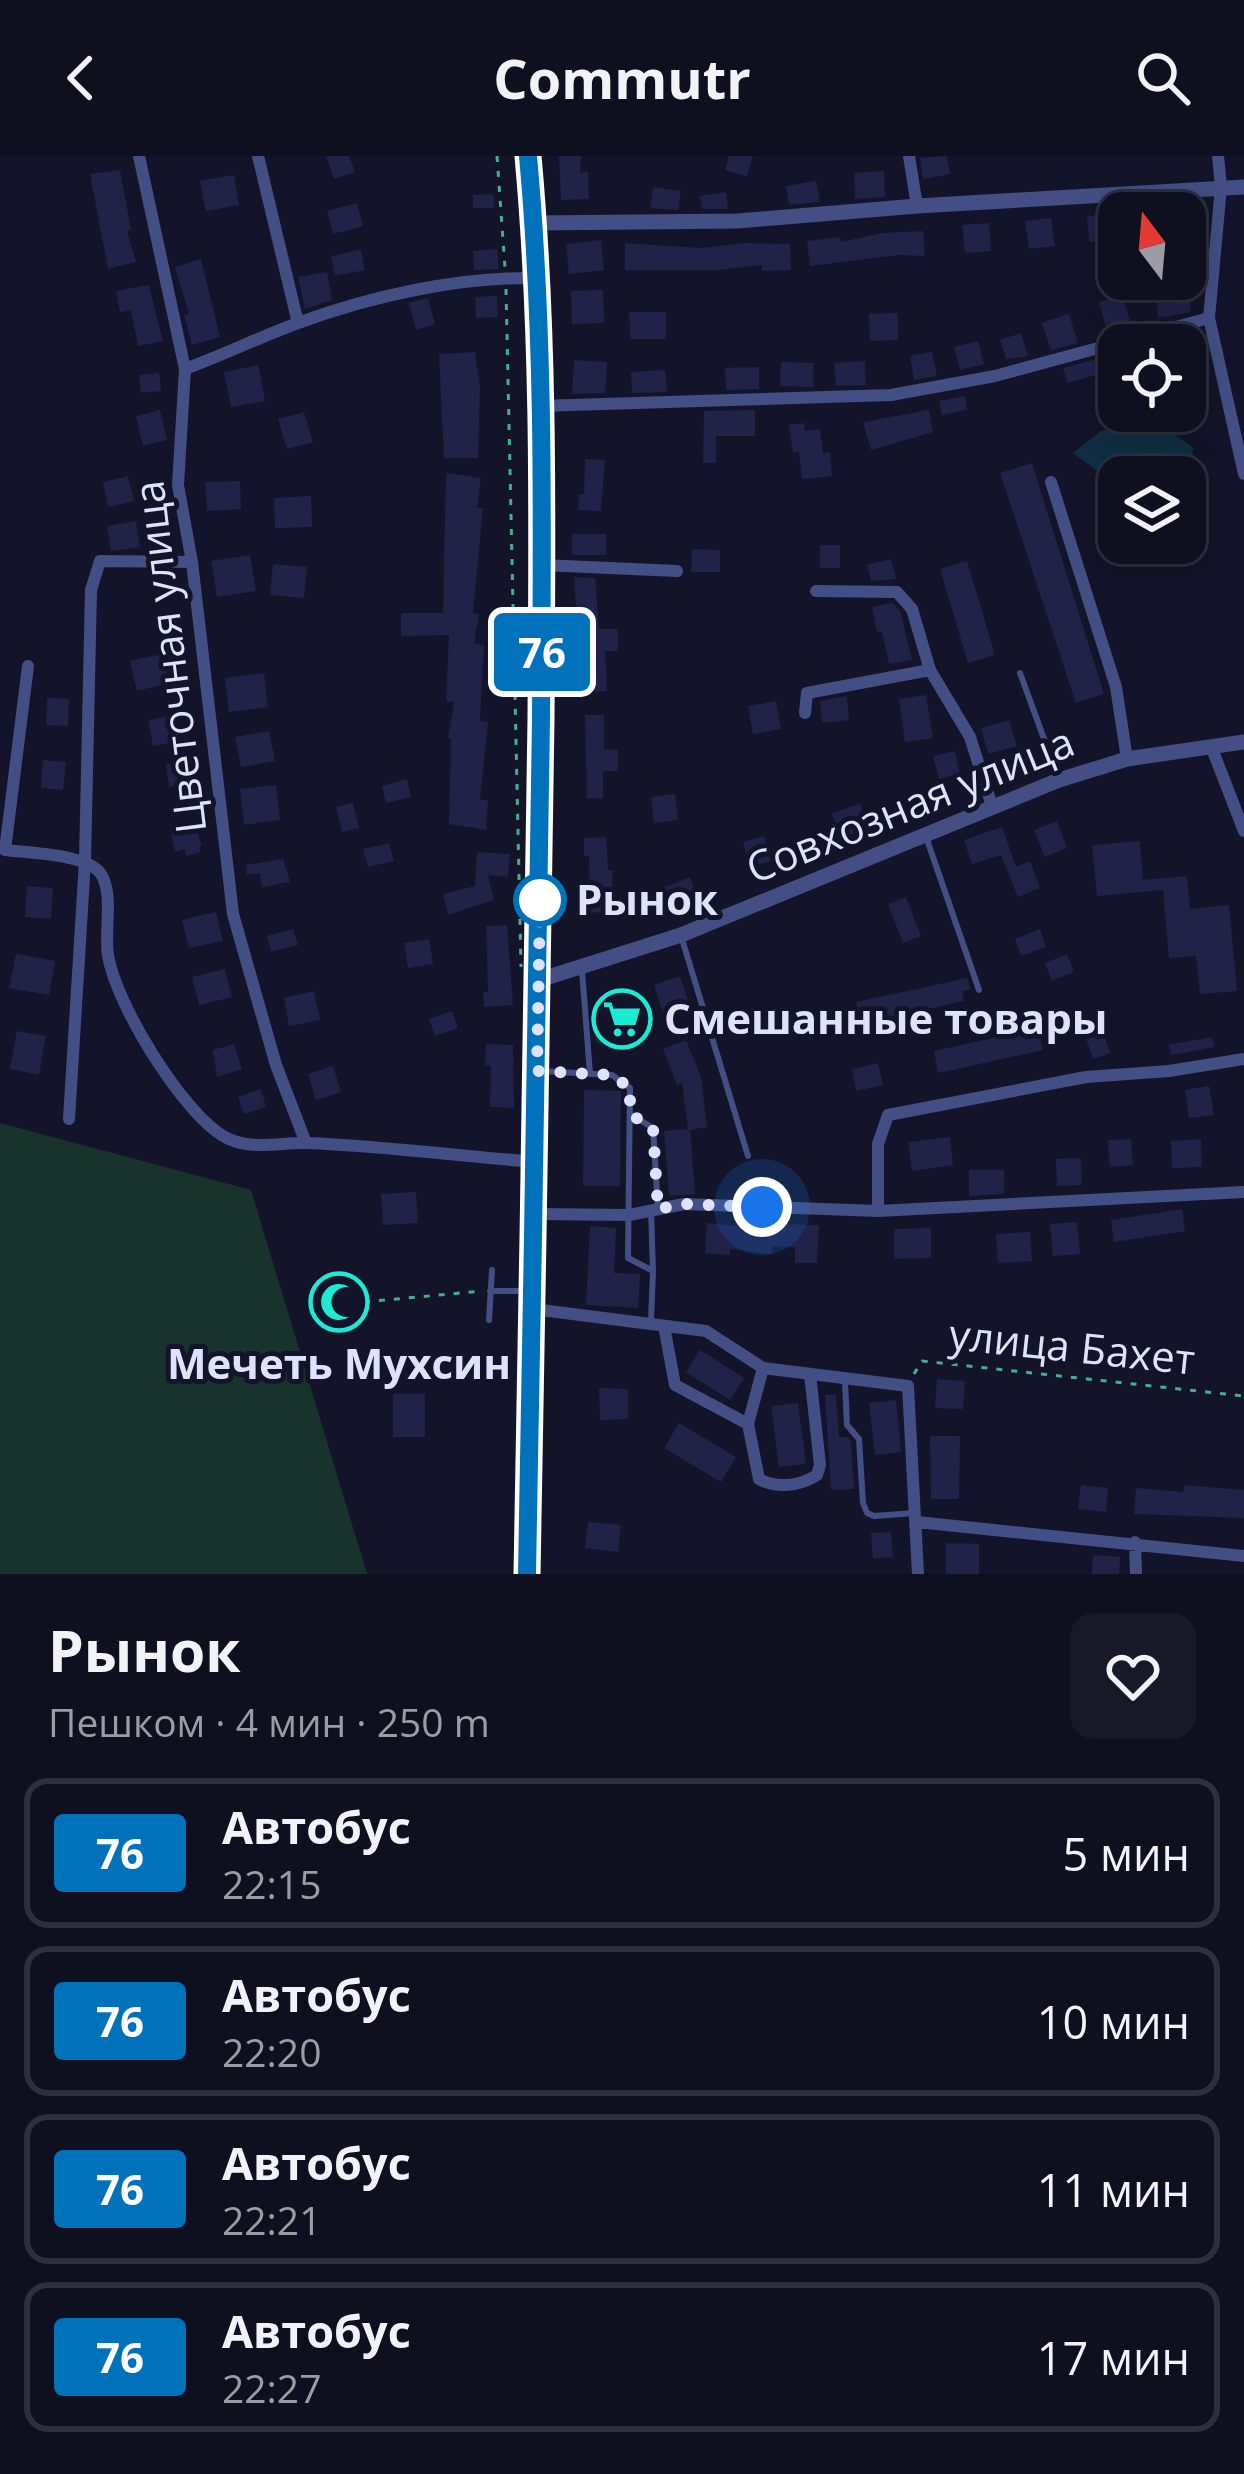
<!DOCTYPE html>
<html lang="ru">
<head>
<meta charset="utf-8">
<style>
	:root { --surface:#0e0f1f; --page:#171828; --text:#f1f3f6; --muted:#9b9ca4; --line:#2e2f3d }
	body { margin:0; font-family:"Open Sans",sans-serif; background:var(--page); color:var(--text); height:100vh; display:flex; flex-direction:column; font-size:45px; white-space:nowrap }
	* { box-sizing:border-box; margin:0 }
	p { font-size:39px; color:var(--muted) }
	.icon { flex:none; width:66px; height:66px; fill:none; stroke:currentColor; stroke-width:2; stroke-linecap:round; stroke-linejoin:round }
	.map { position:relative; height:1418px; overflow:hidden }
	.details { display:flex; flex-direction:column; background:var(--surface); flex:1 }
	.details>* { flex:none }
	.badge { padding:0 24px; border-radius:9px; font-size:42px; line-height:78px }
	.needle { width:78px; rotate:344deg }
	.controls { position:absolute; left:1098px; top:36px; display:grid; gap:24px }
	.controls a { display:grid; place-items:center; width:108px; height:108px; border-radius:24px; background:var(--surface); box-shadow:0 6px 30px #0003,0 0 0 3px var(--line); font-size:60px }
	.you { position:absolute; width:60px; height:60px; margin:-30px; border:9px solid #fff; border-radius:50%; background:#1a73e8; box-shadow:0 0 0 18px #1a73e833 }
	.map>.badge { position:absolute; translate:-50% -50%; box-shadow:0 0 0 6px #fff }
	.round { display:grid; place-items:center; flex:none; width:126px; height:126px; border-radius:24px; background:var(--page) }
	.overview { display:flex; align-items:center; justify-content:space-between; height:204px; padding:0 48px }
	h1 { font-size:57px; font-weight:700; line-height:90px }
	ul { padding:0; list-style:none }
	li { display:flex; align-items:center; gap:36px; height:150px; margin:0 24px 18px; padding:0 24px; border:6px solid var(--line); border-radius:24px }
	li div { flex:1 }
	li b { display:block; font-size:45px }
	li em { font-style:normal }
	li .badge { min-width:132px; font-weight:700; text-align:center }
	header { display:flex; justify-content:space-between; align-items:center; height:156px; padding:0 48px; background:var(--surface); font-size:54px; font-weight:700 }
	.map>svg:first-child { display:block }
	.green { fill:#17332c }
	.water { fill:#102f45 }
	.building { fill:#212248 }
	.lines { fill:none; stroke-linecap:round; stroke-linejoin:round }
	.path { stroke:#3db291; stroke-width:3; stroke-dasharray:6 9; stroke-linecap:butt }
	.service { stroke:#434f84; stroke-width:6 }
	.minor { stroke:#434f84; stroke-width:12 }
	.tertiary { stroke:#434f84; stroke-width:15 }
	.secondary { stroke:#7f95f3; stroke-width:16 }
	.line-casing { stroke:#fff; stroke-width:27 }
	.line { stroke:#0072bc; stroke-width:18 }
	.walk { stroke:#dfe2fc; stroke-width:12; stroke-dasharray:0 21.6 }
	.stop-dot { fill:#fff; stroke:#0072bc; stroke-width:6 }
	.labels { text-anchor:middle; stroke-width:10; stroke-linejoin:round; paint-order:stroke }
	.street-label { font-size:42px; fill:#dfe2fc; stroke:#131429 }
	.stop-label { font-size:42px; font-weight:bold; fill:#dfe2fc; stroke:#131429; text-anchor:start }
	.poi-label { font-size:42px; font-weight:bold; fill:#dfe2fc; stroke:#131429; text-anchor:start }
</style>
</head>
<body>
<header><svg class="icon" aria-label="back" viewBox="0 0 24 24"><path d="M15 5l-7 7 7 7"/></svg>Commutr<svg class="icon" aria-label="search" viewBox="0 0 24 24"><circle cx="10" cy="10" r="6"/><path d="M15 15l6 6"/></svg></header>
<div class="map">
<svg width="1244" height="1418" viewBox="0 0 1244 1418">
	<rect width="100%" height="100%" fill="#131429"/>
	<path class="green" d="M 0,967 L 251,1034 L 367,1418 L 0,1418 Z"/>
	<path class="water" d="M 1154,265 L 1194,292 L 1183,321 L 1119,321 L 1119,331 L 1073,297 L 1101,275 Z"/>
	<path class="building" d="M 326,0 L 349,0 L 355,16 L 334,23 Z
		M 559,0 L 581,0 L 580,17 L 588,16 L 589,43 L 561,44 Z
		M 729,0 L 753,0 L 747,20 L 725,14 Z
		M 947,0 L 950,18 L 923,23 L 920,2 Z
		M 120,14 L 131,74 L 127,75 L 136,106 L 108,113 L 90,18 Z
		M 884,15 L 885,41 L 855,43 L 854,17 Z
		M 234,19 L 239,49 L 206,55 L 200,25 Z
		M 816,25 L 820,46 L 789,49 L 786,30 Z
		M 653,31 L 681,35 L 678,54 L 650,52 Z
		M 726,36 L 728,53 L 702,53 L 700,40 Z
		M 493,38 L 494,52 L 473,52 L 473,39 Z
		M 357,47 L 363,70 L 333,78 L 327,55 Z
		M 1109,58 L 1112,84 L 1089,86 L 1087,60 Z
		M 1051,62 L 1055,90 L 1029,93 L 1025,65 Z
		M 989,67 L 991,95 L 965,97 L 962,69 Z
		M 923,75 L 925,100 L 898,99 L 810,110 L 807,85 L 840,81 L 841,86 L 883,77 Z
		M 601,84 L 604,114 L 569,118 L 566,88 Z
		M 625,87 L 701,92 L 743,87 L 790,88 L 791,114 L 762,115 L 762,109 L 717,114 L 625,114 Z
		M 497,93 L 499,113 L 474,114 L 473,95 Z
		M 361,94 L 365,114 L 335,120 L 331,100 Z
		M 201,103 L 220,181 L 192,189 L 184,159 L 189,158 L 175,111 Z
		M 327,116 L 332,144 L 305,153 L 298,121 Z
		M 149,129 L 163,185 L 138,190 L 131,154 L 120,156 L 116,135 Z
		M 1189,131 L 1191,156 L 1158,162 L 1155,134 Z
		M 603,134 L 604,167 L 572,168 L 571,135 Z
		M 1122,139 L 1131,168 L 1107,175 L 1099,146 Z
		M 497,140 L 498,161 L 476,162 L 475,141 Z
		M 428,142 L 435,168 L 416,174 L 409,147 Z
		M 629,156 L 666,156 L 666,183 L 630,183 Z
		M 898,157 L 898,184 L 870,185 L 869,158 Z
		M 1069,158 L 1078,187 L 1051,194 L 1042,167 Z
		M 1021,177 L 1028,200 L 1006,203 L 1000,184 Z
		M 978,185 L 984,208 L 960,214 L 954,191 Z
		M 475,196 L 480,232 L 478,302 L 444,302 L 439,198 Z
		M 932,196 L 937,220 L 914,224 L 910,200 Z
		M 1111,199 L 1116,225 L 1105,227 L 1103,217 L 1068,227 L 1063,212 Z
		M 574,204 L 607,206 L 605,237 L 572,238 Z
		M 865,205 L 866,229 L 836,230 L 834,207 Z
		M 781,206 L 814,207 L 813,231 L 780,230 Z
		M 258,209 L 265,245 L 231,251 L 224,216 Z
		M 759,211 L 759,233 L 726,234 L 725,212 Z
		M 665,214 L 667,236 L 632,237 L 631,216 Z
		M 159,217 L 161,235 L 141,237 L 139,219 Z
		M 965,240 L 967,254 L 942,259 L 939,245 Z
		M 160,254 L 167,284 L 143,290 L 136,260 Z
		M 755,254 L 755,280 L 716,280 L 716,307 L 703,307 L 704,255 Z
		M 929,254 L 933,276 L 871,294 L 863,266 Z
		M 304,256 L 313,286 L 287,293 L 278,263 Z
		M 804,267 L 805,275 L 820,273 L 823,297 L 830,296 L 832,320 L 802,323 L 799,296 L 793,297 L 789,269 Z
		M 585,303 L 605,304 L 601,355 L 578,354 L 579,338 L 584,338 Z
		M 1032,307 L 1104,538 L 1076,547 L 1000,317 Z
		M 446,317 L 481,322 L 477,352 L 483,352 L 473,457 L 479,458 L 474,488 L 484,489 L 480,565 L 488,566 L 480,644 L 488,644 L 486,674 L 449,668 L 451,583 L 448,582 L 454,546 L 446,545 L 449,479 L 401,480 L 401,457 L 443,457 Z
		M 128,320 L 134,345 L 108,351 L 103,326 Z
		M 240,325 L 241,353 L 207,355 L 205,326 Z
		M 311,340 L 312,371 L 275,372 L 274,342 Z
		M 136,365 L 140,391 L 111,395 L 107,370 Z
		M 572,378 L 606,378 L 606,399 L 572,399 Z
		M 820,389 L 840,389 L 840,412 L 820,412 Z
		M 692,393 L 720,394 L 720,416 L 691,416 Z
		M 250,399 L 256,435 L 217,441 L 211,405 Z
		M 891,403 L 896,423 L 871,425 L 867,409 Z
		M 967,405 L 995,499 L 968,507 L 940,413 Z
		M 273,408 L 307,411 L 304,442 L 270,439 Z
		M 574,421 L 595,422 L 599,473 L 618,473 L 618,495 L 605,495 L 607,535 L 584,536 L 582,467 L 577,467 Z
		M 892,447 L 900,455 L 912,504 L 889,508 L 882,475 L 877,476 L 872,451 Z
		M 162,498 L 169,527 L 137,535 L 130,505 Z
		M 264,517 L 268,551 L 229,556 L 225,522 Z
		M 926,539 L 933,582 L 905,586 L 899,543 Z
		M 847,540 L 849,564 L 822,567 L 820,545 Z
		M 47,542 L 69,543 L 68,570 L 46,569 Z
		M 776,545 L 781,573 L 753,578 L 748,550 Z
		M 175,559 L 179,585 L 153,590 L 148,564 Z
		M 585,559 L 604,559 L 604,593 L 618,594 L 618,615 L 603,615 L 603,642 L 587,642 Z
		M 1009,564 L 1017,590 L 988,598 L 981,572 Z
		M 269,575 L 275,605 L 241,611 L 235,581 Z
		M 955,595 L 960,618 L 939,623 L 933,600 Z
		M 43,604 L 66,606 L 63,634 L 41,632 Z
		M 192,604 L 195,627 L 169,631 L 166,608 Z
		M 407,623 L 411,641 L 386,647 L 382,630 Z
		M 276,629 L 280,664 L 244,669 L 240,633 Z
		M 675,638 L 678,664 L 654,667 L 651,641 Z
		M 353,647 L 359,672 L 342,676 L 336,651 Z
		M 860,647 L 869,671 L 841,682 L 832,658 Z
		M 1057,665 L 1067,692 L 1045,701 L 1034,674 Z
		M 194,668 L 202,689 L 199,690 L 200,696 L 186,700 L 185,693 L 175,696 L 170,673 Z
		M 1002,671 L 1016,711 L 1030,705 L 1040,732 L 1018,741 L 1001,699 L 972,708 L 964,684 Z
		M 764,680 L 771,705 L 750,711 L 743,686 Z
		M 606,681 L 608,714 L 613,714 L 611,755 L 590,757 L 589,700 L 584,700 L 584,682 Z
		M 1140,685 L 1143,724 L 1187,720 L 1190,753 L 1229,749 L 1237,835 L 1200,838 L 1196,800 L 1169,802 L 1163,734 L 1097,740 L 1092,689 Z
		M 389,687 L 394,705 L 368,711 L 363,693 Z
		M 477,696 L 510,698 L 508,721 L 488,719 L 494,744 L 448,759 L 443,738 L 475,730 Z
		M 283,703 L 290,726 L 262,731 L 260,717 L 247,719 L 246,709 Z
		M 690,721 L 696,738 L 672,748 L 665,731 Z
		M 27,730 L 53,732 L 51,763 L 25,761 Z
		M 906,741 L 921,780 L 903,787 L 888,748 Z
		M 216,756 L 223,785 L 189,792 L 182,764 Z
		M 507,769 L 513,849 L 484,851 L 483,836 L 488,836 L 486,770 Z
		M 293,773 L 298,789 L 271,796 L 267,780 Z
		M 1040,773 L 1046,791 L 1021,800 L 1015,783 Z
		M 429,783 L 433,808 L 408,812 L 404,787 Z
		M 16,798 L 55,805 L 49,839 L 9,832 Z
		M 1067,798 L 1074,816 L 1052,825 L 1045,807 Z
		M 225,813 L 232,841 L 199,849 L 192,821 Z
		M 680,820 L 691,854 L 665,863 L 654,829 Z
		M 967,822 L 971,833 L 962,835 L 964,845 L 860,868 L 856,846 Z
		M 314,835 L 320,864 L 289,870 L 284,842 Z
		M 636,843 L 644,876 L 597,888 L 594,878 L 606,875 L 601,852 Z
		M 452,855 L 458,872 L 435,880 L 429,863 Z
		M 1099,864 L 1110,897 L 1093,903 L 1082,870 Z
		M 1038,872 L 1043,894 L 938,917 L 934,895 Z
		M 17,875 L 46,880 L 39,919 L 10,913 Z
		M 1212,881 L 1214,891 L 1171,899 L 1169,889 Z
		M 686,884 L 701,921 L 707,971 L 690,974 L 695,1038 L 669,1040 L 664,975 L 688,973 L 682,927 L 677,929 L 663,893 Z
		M 234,888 L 242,913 L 217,921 L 213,894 Z
		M 486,888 L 513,889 L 514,952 L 490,951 L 491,910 L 485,910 Z
		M 878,907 L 883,929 L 856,935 L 852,913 Z
		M 333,910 L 341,936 L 316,944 L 308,918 Z
		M 1209,930 L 1214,959 L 1189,962 L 1185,934 Z
		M 261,933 L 266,951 L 244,958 L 238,941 Z
		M 584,934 L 621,935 L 620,1030 L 583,1030 Z
		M 950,981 L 953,1009 L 912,1015 L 908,986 Z
		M 1131,983 L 1133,1009 L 1110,1011 L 1108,984 Z
		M 1201,983 L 1202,1011 L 1172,1012 L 1171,985 Z
		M 1081,1002 L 1082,1029 L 1057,1030 L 1056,1003 Z
		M 969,1014 L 1004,1014 L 1004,1038 L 969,1040 Z
		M 416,1036 L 418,1067 L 383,1069 L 381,1038 Z
		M 1182,1053 L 1185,1075 L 1114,1086 L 1111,1064 Z
		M 1077,1066 L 1080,1098 L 1053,1100 L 1050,1068 Z
		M 707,1067 L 781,1074 L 781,1068 L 819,1069 L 817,1107 L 795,1107 L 795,1091 L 773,1090 L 772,1098 L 730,1093 L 730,1099 L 705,1097 Z
		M 590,1070 L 616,1072 L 614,1117 L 640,1118 L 638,1152 L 586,1149 Z
		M 931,1072 L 931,1102 L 894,1103 L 894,1073 Z
		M 1030,1076 L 1032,1105 L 998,1107 L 996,1078 Z
		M 346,1130 L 348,1161 L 332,1163 L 329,1131 Z
		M 700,1194 L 744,1222 L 730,1244 L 686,1216 Z
		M 937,1223 L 965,1225 L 963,1253 L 935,1252 Z
		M 599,1232 L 628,1233 L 628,1263 L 600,1264 Z
		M 393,1238 L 425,1238 L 425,1281 L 393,1281 Z
		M 825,1239 L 836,1239 L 839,1281 L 847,1281 L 851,1285 L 854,1333 L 831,1334 Z
		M 896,1244 L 901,1296 L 875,1299 L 869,1247 Z
		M 798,1247 L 806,1308 L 779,1311 L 771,1250 Z
		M 679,1267 L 736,1301 L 721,1326 L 664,1292 Z
		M 930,1280 L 960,1280 L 959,1343 L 931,1343 Z
		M 1081,1329 L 1108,1332 L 1106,1356 L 1078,1353 Z
		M 1184,1329 L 1244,1334 L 1244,1362 L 1134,1358 L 1136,1332 L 1183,1336 Z
		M 588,1366 L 621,1369 L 618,1396 L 585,1392 Z
		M 891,1376 L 893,1401 L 873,1402 L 871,1377 Z
		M 946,1387 L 979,1388 L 979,1418 L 946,1418 Z
		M 1093,1399 L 1120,1401 L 1119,1418 L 1092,1418 Z"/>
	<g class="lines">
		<path class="path" d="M 497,0 L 505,112
			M 506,133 L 521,811
			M 364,1146 L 482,1135
			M 914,1218 L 922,1205 L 1244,1240"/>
		<path class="service" d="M 1020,517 L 1058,621
			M 925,678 L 979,834
			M 682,783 L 748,1000
			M 582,814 L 590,918
			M 541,915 L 612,919 L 630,932 L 628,1102 L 653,1115 L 651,1165
			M 630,958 L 653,972 L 658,1053
			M 651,1054 L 653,1115
			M 490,1135 L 529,1135
			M 489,1164 L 492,1114
			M 845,1226 L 847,1269 L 859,1283 L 863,1347 L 867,1357 L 874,1360 L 915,1357"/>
		<path class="minor" d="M 139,0 L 185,213 L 178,329 L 192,406 L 233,758 L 276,909 L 306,987
			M 258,0 L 298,167
			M 909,0 L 917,50
			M 1218,0 L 1221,31 L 1209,162 L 1244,318
			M 185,213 C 223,199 260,181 298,167 C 371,140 458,121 536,122
			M 539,250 L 891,239 L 995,220 L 1209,162
			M 1051,326 L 1116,531 L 1127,603
			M 542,409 L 677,415
			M 816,435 L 897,436 L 912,453 L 930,514 L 970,581 L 992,650
			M 28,510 L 5,694 C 28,697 88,698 101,718 C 114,739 104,775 108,799 C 115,847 183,958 225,981 C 249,995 281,986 307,987 C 383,990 460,1000 536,1006
			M 805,557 L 807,537 L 930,514
			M 1211,590 L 1244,675
			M 69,963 L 85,705 L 91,434 L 100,405 L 192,406
			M 878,1055 L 878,988 L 888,959 L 1086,921 L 1169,915 L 1244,903
			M 535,1058 L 629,1059 L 684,1048 L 878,1055 L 1244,1036
			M 533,1153 L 706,1175 L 763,1212 L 908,1230 L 918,1418
			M 664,1170 L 675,1229 L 748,1268 L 763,1212
			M 748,1268 L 759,1323 C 777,1333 800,1330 817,1319 L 820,1309 L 810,1218
			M 917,1366 L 1244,1400
			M 1135,1386 L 1136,1418"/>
		<path class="tertiary" d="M 534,67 L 737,65 L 917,50 L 1244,31
			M 539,824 L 681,779 L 1059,624 L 1127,603 L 1244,586"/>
		<path class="secondary" d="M 527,1418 C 533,1139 539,860 541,582 C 542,388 544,193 528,0"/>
	</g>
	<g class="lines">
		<defs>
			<path id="line" d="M 527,1418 C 531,1133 539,848 541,563 C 542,376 545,187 528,0"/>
		</defs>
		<use href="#line" class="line-casing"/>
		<use href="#line" class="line"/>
		<path class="walk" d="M 540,744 L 537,915 L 612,919 L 630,932 L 630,958 L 653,972 L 658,1053 L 684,1048 L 762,1051"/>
	</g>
	<defs>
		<symbol id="supermarket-ring" viewBox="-11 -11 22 22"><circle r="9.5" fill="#131429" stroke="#1dead2" stroke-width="1.5"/><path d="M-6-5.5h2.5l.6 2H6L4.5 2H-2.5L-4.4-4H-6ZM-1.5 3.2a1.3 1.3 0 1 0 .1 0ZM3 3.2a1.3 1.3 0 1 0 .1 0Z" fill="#1dead2"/></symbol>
		<symbol id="mosque-ring" viewBox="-11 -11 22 22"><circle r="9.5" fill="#131429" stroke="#1dead2" stroke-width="1.5"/><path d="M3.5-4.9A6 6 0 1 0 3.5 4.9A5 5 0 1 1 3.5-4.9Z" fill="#1dead2"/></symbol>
	</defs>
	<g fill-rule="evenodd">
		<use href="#supermarket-ring" x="589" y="830" width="66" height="66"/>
		<use href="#mosque-ring" x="306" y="1113" width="66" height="66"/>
	</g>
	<circle class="stop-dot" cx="540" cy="744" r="24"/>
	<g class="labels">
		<g class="street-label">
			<text transform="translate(170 501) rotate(-97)" y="15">Цветочная улица</text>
			<text transform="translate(910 649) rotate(-22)" y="15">Совхозная улица</text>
			<text transform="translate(1072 1191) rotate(6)" y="15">улица Бахет</text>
		</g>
		<g class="stop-label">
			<text x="576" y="759">Рынок</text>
		</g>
		<g class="poi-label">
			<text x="664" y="878">Смешанные товары</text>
			<text x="339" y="1223" text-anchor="middle">Мечеть Мухсин</text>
		</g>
	</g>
</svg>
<div class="controls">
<a><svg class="needle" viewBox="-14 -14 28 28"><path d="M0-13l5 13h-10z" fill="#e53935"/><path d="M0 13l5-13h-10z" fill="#9b9ca4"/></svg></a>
<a><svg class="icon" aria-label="locate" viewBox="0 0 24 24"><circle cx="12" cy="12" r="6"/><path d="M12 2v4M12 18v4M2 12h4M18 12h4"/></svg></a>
<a><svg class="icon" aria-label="layers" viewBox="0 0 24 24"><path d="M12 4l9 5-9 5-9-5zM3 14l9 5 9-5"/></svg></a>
</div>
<div class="you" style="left:762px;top:1051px"></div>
<b class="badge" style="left:542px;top:496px;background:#0072bc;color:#fff">76</b>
</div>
<section class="details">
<div class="overview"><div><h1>Рынок</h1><p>Пешком · 4 мин · 250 m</p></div><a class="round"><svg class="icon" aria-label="heart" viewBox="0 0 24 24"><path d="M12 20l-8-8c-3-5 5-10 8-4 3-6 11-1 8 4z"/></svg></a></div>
<ul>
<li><span class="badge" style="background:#0072bc;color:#fff">76</span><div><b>Автобус</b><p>22:15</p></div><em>5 мин</em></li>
<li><span class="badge" style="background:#0072bc;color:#fff">76</span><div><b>Автобус</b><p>22:20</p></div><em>10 мин</em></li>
<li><span class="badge" style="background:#0072bc;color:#fff">76</span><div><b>Автобус</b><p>22:21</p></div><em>11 мин</em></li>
<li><span class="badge" style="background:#0072bc;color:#fff">76</span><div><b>Автобус</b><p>22:27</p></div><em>17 мин</em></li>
</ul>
</section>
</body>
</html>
